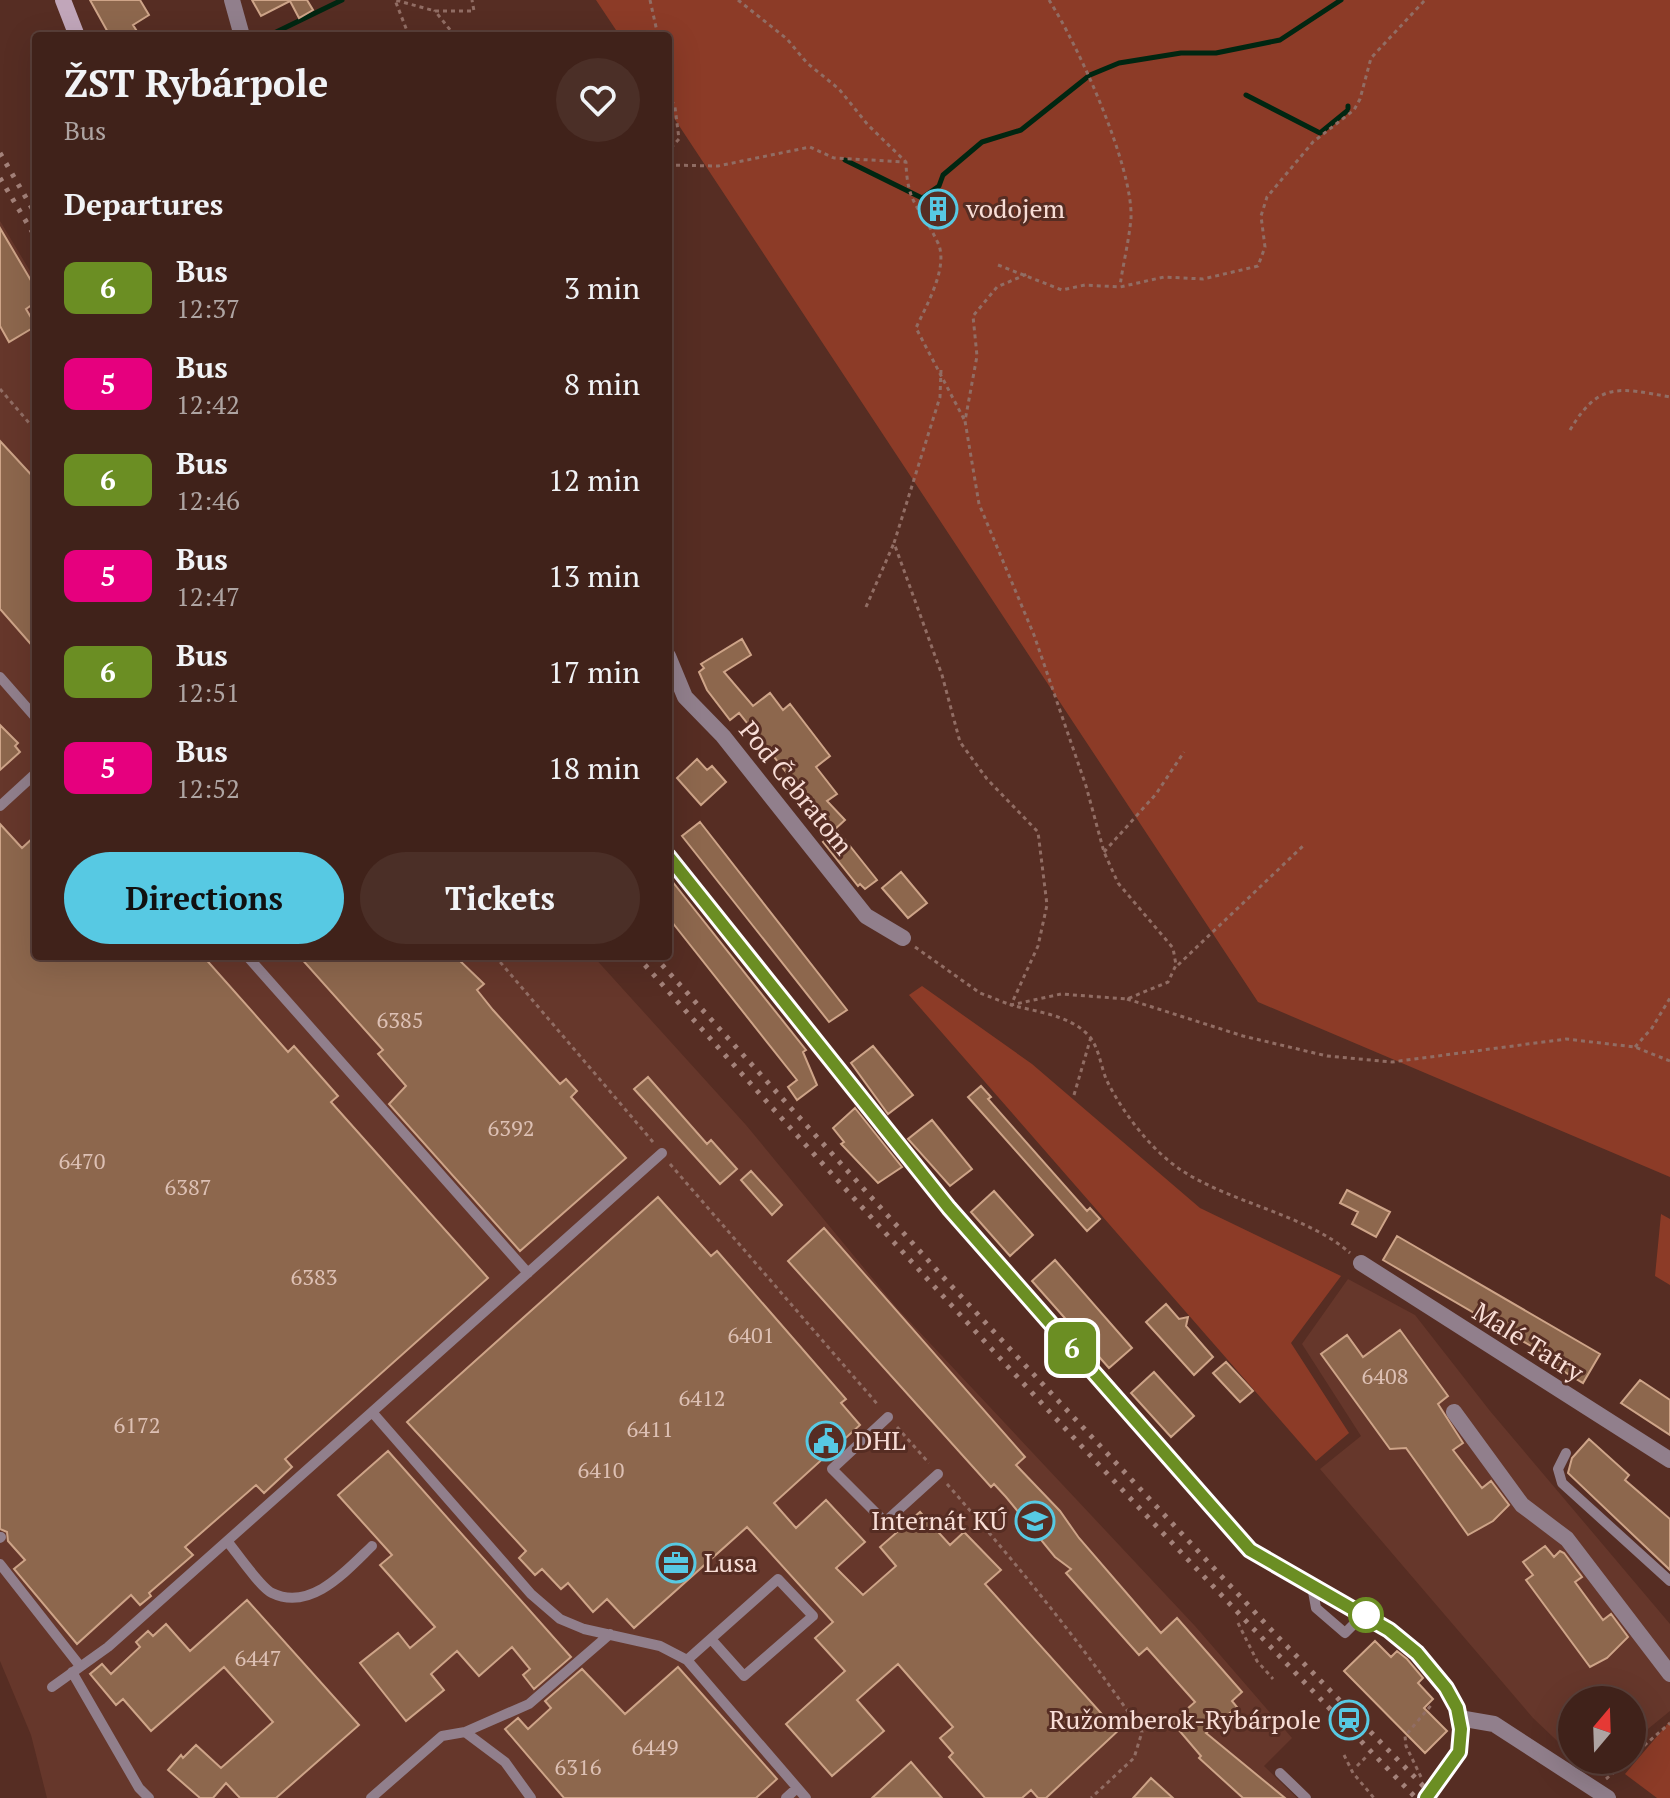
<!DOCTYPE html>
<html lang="en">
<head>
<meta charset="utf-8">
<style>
	:root { --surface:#40221a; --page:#4b2f27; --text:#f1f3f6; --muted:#aea4a2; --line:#593f39; --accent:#57c9e3 }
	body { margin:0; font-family:"PT Serif",serif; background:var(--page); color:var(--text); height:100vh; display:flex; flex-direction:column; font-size:30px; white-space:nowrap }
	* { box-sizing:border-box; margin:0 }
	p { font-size:26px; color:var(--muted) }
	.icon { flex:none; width:44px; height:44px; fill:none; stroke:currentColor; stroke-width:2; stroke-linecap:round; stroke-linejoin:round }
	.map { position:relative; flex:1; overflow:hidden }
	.drawer { position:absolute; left:32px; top:32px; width:640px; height:928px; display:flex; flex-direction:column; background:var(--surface); border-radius:8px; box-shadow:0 8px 32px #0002,0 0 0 2px var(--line) }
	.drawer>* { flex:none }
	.badge { padding:0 16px; border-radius:12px; font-size:28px; line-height:52px }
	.needle { width:52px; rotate:19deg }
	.buttons { position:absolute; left:1558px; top:1686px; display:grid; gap:16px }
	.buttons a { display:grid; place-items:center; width:88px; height:88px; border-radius:50%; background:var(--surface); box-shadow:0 8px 32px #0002,0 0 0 2px var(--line); font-size:40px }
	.map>.badge { position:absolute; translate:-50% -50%; box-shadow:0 0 0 4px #fff }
	h2 { padding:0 32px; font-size:30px; line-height:72px }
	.round { display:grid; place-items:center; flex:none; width:84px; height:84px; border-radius:42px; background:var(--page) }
	.summary { display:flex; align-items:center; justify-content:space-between; height:136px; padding:0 32px }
	h1 { font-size:38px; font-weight:600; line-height:60px }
	.cta { display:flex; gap:16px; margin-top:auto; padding:16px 32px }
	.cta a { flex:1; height:92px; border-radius:48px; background:var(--accent); color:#111; font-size:32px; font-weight:600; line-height:92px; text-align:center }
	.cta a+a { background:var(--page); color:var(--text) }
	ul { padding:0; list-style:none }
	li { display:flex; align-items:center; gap:24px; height:96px; padding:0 32px }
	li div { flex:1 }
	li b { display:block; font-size:30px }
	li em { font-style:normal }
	li .badge { min-width:88px; font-weight:700; text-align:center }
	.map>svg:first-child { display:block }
	.built { fill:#66372b }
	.green { fill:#8c3b27 }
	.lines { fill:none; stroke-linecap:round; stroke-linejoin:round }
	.stream { stroke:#002611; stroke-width:5 }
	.building { fill:#8d674d; stroke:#cea488; stroke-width:2 }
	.path { stroke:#916d64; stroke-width:3; stroke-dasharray:4 4; stroke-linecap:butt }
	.lane { stroke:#917f8c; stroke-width:10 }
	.street { stroke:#917f8c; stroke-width:16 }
	.secondary { stroke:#c1a6ba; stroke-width:16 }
	.rail { stroke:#a4827a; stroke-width:5; stroke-dasharray:4 8; stroke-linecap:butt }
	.line-casing { stroke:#fff; stroke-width:18 }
	.line { stroke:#6b8e23; stroke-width:12 }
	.stop-dot { fill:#fff; stroke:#6b8e23; stroke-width:4 }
	.labels { text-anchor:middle; stroke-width:6; stroke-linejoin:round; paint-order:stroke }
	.number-label { font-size:22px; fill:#ddc0b4 }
	.poi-label { font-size:26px; fill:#f8ddd6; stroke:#562d23; text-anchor:start }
	.street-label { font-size:26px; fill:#f8ddd6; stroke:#562d23 }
</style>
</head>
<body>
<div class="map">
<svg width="1670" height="1798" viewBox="0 0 1670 1798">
	<rect width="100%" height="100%" fill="#562d23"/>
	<path class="built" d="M 0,221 L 36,281 L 36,956 L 593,956 L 746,1125 L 897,1308 L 1195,1626 L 1292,1738 L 1264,1766 L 1297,1798 L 47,1798 L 31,1735 L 0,1661 Z
		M 1348,1279 L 1415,1315 L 1490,1411 L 1670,1624 L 1670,1711 L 1632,1742 L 1632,1700 L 1572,1700 L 1572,1755 L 1533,1718 L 1320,1469 L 1361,1436 L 1302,1344 Z"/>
	<path class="green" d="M 596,0 L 1670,0 L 1670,1177 L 1258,1002 L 668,109 L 668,36 L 620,36 Z
		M 922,986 L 1032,1064 L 1200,1208 L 1341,1276 L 1291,1343 L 1349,1433 L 1316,1461 L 909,995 Z
		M 1661,1214 L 1670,1219 L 1670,1285 L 1655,1276 Z
		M 1670,1721 L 1670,1798 L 1657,1798 L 1625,1774 Z"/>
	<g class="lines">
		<path class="stream" d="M 268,36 L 342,0
			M 1246,95 L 1320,133 L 1347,111
			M 1348,108 L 1348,106
			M 845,160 L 922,198 L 939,186 L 943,175 L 982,142 L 1021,130 L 1090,75 L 1119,63 L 1181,53 L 1216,53 L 1280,40 L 1341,0"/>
	</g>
	<path class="building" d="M 90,0 L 140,0 L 149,15 L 133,25 L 140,36 L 110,36 Z
		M 252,0 L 307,0 L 313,10 L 299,18 L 290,1 L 261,16 Z
		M 938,195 L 950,204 L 939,223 L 926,213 Z
		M 0,228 L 36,289 L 36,302 L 26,309 L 36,326 L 9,342 L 0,326 Z
		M 0,441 L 36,480 L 36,650 L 0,609 Z
		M 742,639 L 751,655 L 724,672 L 753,706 L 770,693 L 783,710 L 790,704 L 830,756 L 816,767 L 837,794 L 827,801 L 845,820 L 833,831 L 739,713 L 730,720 L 707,690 L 699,672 L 704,668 L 701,664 Z
		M 0,725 L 18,743 L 15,746 L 20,752 L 0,770 Z
		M 697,759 L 707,770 L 712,766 L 726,782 L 701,805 L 677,778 Z
		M 700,822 L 847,1010 L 829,1022 L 682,836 Z
		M 0,824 L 22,848 L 36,835 L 36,956 L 203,956 L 288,1052 L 294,1046 L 338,1096 L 331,1102 L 488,1278 L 285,1459 L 292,1467 L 264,1493 L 256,1485 L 185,1547 L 193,1555 L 149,1593 L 151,1596 L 140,1605 L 131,1595 L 77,1644 L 14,1569 L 25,1560 L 8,1541 L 7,1532 L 0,1529 Z
		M 838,831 L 877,880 L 865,889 L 860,884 L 858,886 L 823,842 Z
		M 901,872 L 927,903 L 908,918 L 882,888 Z
		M 668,876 L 806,1050 L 803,1052 L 817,1085 L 797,1100 L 788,1087 L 797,1080 L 668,917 Z
		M 299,956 L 455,956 L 484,984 L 477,990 L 493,1010 L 560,1084 L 566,1079 L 577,1091 L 571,1097 L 626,1158 L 520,1251 L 389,1104 L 406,1086 L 378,1054 L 383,1050 Z
		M 873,1046 L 913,1095 L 888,1114 L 851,1063 Z
		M 648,1077 L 707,1144 L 711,1140 L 737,1169 L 720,1184 L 634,1089 Z
		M 981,1086 L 991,1097 L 988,1099 L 1087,1211 L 1090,1208 L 1100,1219 L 1087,1231 L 968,1097 Z
		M 855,1108 L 902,1167 L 878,1183 L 841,1144 L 844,1142 L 833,1128 Z
		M 932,1120 L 972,1169 L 950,1186 L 908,1139 Z
		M 751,1171 L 782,1205 L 772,1215 L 741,1180 Z
		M 1347,1190 L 1390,1212 L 1376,1237 L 1352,1224 L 1358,1212 L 1340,1203 Z
		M 994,1191 L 1033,1235 L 1010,1256 L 971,1212 Z
		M 658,1197 L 711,1256 L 717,1251 L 846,1399 L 841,1403 L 860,1425 L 774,1503 L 796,1528 L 826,1500 L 865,1542 L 836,1568 L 863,1595 L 896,1566 L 880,1547 L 920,1512 L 950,1545 L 964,1532 L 1001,1570 L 985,1584 L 1108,1721 L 1112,1718 L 1121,1728 L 1046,1798 L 1038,1798 L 1031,1790 L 1022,1798 L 985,1798 L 949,1757 L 953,1753 L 940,1738 L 953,1727 L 898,1664 L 857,1700 L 884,1731 L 832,1776 L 786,1724 L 845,1671 L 815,1638 L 833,1622 L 747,1527 L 634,1628 L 607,1599 L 593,1612 L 568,1583 L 561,1589 L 542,1569 L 535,1575 L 519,1558 L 526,1551 L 407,1422 Z
		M 824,1228 L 1025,1457 L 1016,1465 L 1060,1511 L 1079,1538 L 1161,1633 L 1177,1618 L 1242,1692 L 1232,1701 L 1237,1707 L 1206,1733 L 1285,1798 L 1243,1798 L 1199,1758 L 1201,1756 L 1172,1722 L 1195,1702 L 1147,1648 L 1139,1655 L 1066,1573 L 1071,1569 L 1055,1557 L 1006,1497 L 994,1484 L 991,1487 L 788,1261 Z
		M 1397,1236 L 1600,1354 L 1583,1383 L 1540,1357 L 1543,1353 L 1383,1260 Z
		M 1055,1260 L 1132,1348 L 1109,1368 L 1032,1281 Z
		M 1166,1304 L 1179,1319 L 1188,1317 L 1186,1326 L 1213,1357 L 1194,1375 L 1146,1322 Z
		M 1400,1330 L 1448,1396 L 1438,1404 L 1463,1443 L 1453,1450 L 1482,1488 L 1491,1481 L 1509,1505 L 1493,1521 L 1468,1535 L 1406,1448 L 1390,1449 L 1321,1354 L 1347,1335 L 1363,1357 Z
		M 1226,1362 L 1253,1391 L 1240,1402 L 1213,1373 Z
		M 1154,1372 L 1194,1416 L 1171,1437 L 1131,1393 Z
		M 1640,1380 L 1670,1400 L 1670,1435 L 1621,1403 Z
		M 1589,1439 L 1629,1475 L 1625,1480 L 1670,1519 L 1670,1570 L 1568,1473 L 1572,1458 Z
		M 388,1451 L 571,1657 L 534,1689 L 523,1675 L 530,1669 L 512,1647 L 479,1676 L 457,1651 L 431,1674 L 444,1690 L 406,1721 L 360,1663 L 398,1633 L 410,1648 L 435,1627 L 380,1565 L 392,1555 L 338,1495 Z
		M 1545,1546 L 1554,1557 L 1560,1551 L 1564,1553 L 1582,1577 L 1575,1582 L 1603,1620 L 1611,1614 L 1628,1637 L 1607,1658 L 1590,1667 L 1526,1580 L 1533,1575 L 1523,1562 Z
		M 247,1600 L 359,1725 L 276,1798 L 240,1798 L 226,1783 L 213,1798 L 200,1798 L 168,1770 L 181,1755 L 183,1758 L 196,1745 L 221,1768 L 273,1722 L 224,1667 L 151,1731 L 123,1699 L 116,1705 L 90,1674 L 102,1664 L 111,1674 L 140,1647 L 136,1642 L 148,1631 L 153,1636 L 166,1624 L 190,1651 Z
		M 1375,1641 L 1391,1657 L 1397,1651 L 1407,1659 L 1423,1678 L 1418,1683 L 1433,1699 L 1424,1708 L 1447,1731 L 1425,1753 L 1344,1671 Z
		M 678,1667 L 777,1779 L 756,1798 L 564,1798 L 505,1729 L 518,1718 L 528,1729 L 551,1708 L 545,1701 L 582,1669 L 625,1714 Z
		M 911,1762 L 942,1798 L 872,1798 Z
		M 1151,1778 L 1173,1798 L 1133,1798 Z"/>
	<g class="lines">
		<path class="path" d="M 650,0 L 658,36
			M 738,0 L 787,39 L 807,63 L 839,89 L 868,125 L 906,162 C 907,206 921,207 938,243 C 949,267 926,306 916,328 L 965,421
			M 1049,0 C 1078,45 1133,166 1131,218 C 1129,241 1123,264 1120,286
			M 409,36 L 395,0 L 435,11
			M 455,36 L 435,11 L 474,11 L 472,0
			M 668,93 L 675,107 L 679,139 L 668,151
			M 668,165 L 718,166 L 810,147 L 834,158 L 906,162
			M 998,265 L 1062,290 L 1085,285 L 1120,287 L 1164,277 L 1203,279 L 1258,266 L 1265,247 L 1261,216 L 1267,197 L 1313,142 L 1354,110 L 1360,99 L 1371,58 L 1425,0
			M 941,370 L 940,397 L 894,543 L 942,675 L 960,742 L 987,779 L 1038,832 L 1047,905 L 1038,946 L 1011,1005 C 1037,1012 1070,1015 1089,1036 C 1099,1047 1101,1068 1107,1081 C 1123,1113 1151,1150 1181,1170 C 1231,1203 1307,1215 1350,1253
			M 0,389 L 36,431
			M 1570,430 C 1599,381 1619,388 1670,397
			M 866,607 L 894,543
			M 1104,852 L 1156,794 L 1184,752
			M 915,947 L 980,993 L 1011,1005 L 1061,994 L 1127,999 L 1168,982 L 1176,965 L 1173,948 L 1118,883 L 1104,852 L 1086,786 L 1034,635 L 979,504 L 965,421 L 977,356 L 973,316 L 997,287 L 1027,274
			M 495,956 L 653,1142
			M 1178,965 L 1303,846
			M 1127,999 L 1243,1036 L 1327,1056 L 1392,1062 L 1566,1039 L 1635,1047 L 1670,1061
			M 1635,1047 L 1652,1028 L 1670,998
			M 1074,1095 L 1091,1037
			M 670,1164 L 879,1406
			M 897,1427 L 929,1463
			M 947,1484 C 1017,1564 1083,1645 1142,1732 L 1134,1758 L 1091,1798
			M 1238,1623 L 1257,1661 L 1273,1679
			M 1344,1755 L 1353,1773 L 1374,1798
			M 1632,1756 L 1670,1723
			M 1357,1766 L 1366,1757
			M 1421,1777 L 1406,1746 L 1405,1736 L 1433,1703
			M 1606,1779 L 1628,1760"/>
		<path class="lane" d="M 0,677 L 36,718
			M 0,806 L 36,773
			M 247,956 L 528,1273
			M 372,1412 L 662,1153
			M 888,1417 L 832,1469 L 885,1522 L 938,1474
			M 1566,1453 L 1558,1469 L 1562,1483 L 1670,1581
			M 0,1538 L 1,1537
			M 227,1541 C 237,1553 260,1587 272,1593 C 311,1612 347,1570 372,1546
			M 0,1564 L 80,1666
			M 1312,1586 L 1316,1608 L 1345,1633 L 1364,1614
			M 687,1660 L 778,1579 L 813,1616 L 744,1676 L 711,1639
			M 72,1672 L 139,1788 L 149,1798
			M 52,1687 L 108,1647 L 372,1412 L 531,1594 L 560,1619 L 584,1629 L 660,1646 L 687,1660 L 806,1798
			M 465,1732 L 529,1704 L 610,1634
			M 1280,1773 L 1306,1798
			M 371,1798 L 442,1736 L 465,1732 L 505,1762 L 531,1798
			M 786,1798 L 797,1788"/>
		<path class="street" d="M 232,0 L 242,36
			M 668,656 L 685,697 L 723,736 L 866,916 L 903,938
			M 1361,1263 L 1670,1460
			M 1454,1412 L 1522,1505 L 1567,1539 L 1670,1674
			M 1459,1718 L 1494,1724 L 1608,1798"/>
		<path class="secondary" d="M 63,0 L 77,36
			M 668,856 L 949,1208 L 1250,1550 L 1389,1630 L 1417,1653 L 1446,1688 L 1457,1708 L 1461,1729 L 1459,1752 L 1426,1798"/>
		<path class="rail" d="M 0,153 L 36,215
			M 0,178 L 36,238
			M 637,956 C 890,1242 1150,1524 1416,1798
			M 654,956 L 944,1278 L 1277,1636 L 1435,1798"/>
	</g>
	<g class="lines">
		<defs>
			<path id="line" d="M 668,856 L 949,1208 L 1250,1550 L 1389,1630 L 1417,1653 L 1446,1688 L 1457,1708 L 1461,1729 L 1459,1752 L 1426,1798"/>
		</defs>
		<use href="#line" class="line-casing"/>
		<use href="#line" class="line"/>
	</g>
	<defs>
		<symbol id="building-ring" viewBox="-11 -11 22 22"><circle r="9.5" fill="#562d23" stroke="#57c9e3" stroke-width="1.5"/><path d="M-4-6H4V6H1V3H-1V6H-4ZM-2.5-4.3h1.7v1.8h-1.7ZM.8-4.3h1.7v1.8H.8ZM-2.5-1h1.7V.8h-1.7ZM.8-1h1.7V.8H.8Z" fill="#57c9e3"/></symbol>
		<symbol id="civic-ring" viewBox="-11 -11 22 22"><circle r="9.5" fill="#562d23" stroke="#57c9e3" stroke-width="1.5"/><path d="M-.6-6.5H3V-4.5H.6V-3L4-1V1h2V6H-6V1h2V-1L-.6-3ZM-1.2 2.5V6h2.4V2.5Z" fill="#57c9e3"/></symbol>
		<symbol id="university-ring" viewBox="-11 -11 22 22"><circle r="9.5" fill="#562d23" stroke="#57c9e3" stroke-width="1.5"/><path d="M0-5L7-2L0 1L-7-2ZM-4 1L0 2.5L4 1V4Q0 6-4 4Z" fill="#57c9e3"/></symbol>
		<symbol id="office-ring" viewBox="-11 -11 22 22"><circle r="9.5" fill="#562d23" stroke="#57c9e3" stroke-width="1.5"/><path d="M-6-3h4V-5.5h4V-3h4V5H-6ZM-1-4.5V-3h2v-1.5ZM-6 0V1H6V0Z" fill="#57c9e3"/></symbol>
		<symbol id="station-ring" viewBox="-11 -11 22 22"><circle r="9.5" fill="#562d23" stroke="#57c9e3" stroke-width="1.5"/><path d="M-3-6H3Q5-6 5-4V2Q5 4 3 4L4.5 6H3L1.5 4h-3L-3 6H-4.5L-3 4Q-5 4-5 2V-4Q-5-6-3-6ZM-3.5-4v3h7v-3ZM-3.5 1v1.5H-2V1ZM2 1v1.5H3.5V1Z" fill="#57c9e3"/></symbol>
	</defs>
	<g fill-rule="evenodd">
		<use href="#building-ring" x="916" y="187" width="44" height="44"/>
		<use href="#civic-ring" x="804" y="1419" width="44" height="44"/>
		<use href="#university-ring" x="1013" y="1499" width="44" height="44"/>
		<use href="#office-ring" x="654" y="1541" width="44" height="44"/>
		<use href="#station-ring" x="1327" y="1698" width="44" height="44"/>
	</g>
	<circle class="stop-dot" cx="1366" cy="1615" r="16"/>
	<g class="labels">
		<g class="number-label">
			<text x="400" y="1028">6385</text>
			<text x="511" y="1136">6392</text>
			<text x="82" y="1169">6470</text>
			<text x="188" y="1195">6387</text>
			<text x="314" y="1285">6383</text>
			<text x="751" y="1343">6401</text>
			<text x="1385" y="1384">6408</text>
			<text x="702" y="1406">6412</text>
			<text x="137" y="1433">6172</text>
			<text x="650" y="1437">6411</text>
			<text x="601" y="1478">6410</text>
			<text x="258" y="1666">6447</text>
			<text x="655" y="1755">6449</text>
			<text x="578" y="1775">6316</text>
		</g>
		<g class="poi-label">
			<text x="966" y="218">vodojem</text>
			<text x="854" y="1450">DHL</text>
			<text x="1007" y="1530" text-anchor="end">Internát KÚ</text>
			<text x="704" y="1572">Lusa</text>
			<text x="1321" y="1729" text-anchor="end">Ružomberok-Rybárpole</text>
		</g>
		<g class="street-label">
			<text transform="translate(796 788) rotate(51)" y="9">Pod Čebratom</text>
			<text transform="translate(1528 1342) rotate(32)" y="9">Malé Tatry</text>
		</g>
	</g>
</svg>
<div class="buttons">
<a><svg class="needle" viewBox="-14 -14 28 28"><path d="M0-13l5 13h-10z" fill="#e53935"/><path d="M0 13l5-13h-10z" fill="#aea4a2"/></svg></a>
</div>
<b class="badge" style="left:1072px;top:1348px;background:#6b8e23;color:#fff">6</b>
<section class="drawer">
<div class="summary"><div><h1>ŽST Rybárpole</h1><p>Bus</p></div><a class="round"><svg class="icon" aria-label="heart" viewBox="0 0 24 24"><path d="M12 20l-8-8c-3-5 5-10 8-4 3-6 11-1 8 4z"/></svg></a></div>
<h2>Departures</h2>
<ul>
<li><span class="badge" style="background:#6b8e23;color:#fff">6</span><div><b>Bus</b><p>12:37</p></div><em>3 min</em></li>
<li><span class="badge" style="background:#e6007e;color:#fff">5</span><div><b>Bus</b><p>12:42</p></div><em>8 min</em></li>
<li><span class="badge" style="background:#6b8e23;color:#fff">6</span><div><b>Bus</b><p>12:46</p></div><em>12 min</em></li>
<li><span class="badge" style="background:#e6007e;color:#fff">5</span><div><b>Bus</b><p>12:47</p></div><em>13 min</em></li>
<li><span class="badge" style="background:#6b8e23;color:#fff">6</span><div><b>Bus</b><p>12:51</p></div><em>17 min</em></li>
<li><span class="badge" style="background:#e6007e;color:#fff">5</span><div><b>Bus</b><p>12:52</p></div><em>18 min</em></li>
</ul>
<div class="cta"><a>Directions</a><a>Tickets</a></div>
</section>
</div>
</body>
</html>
